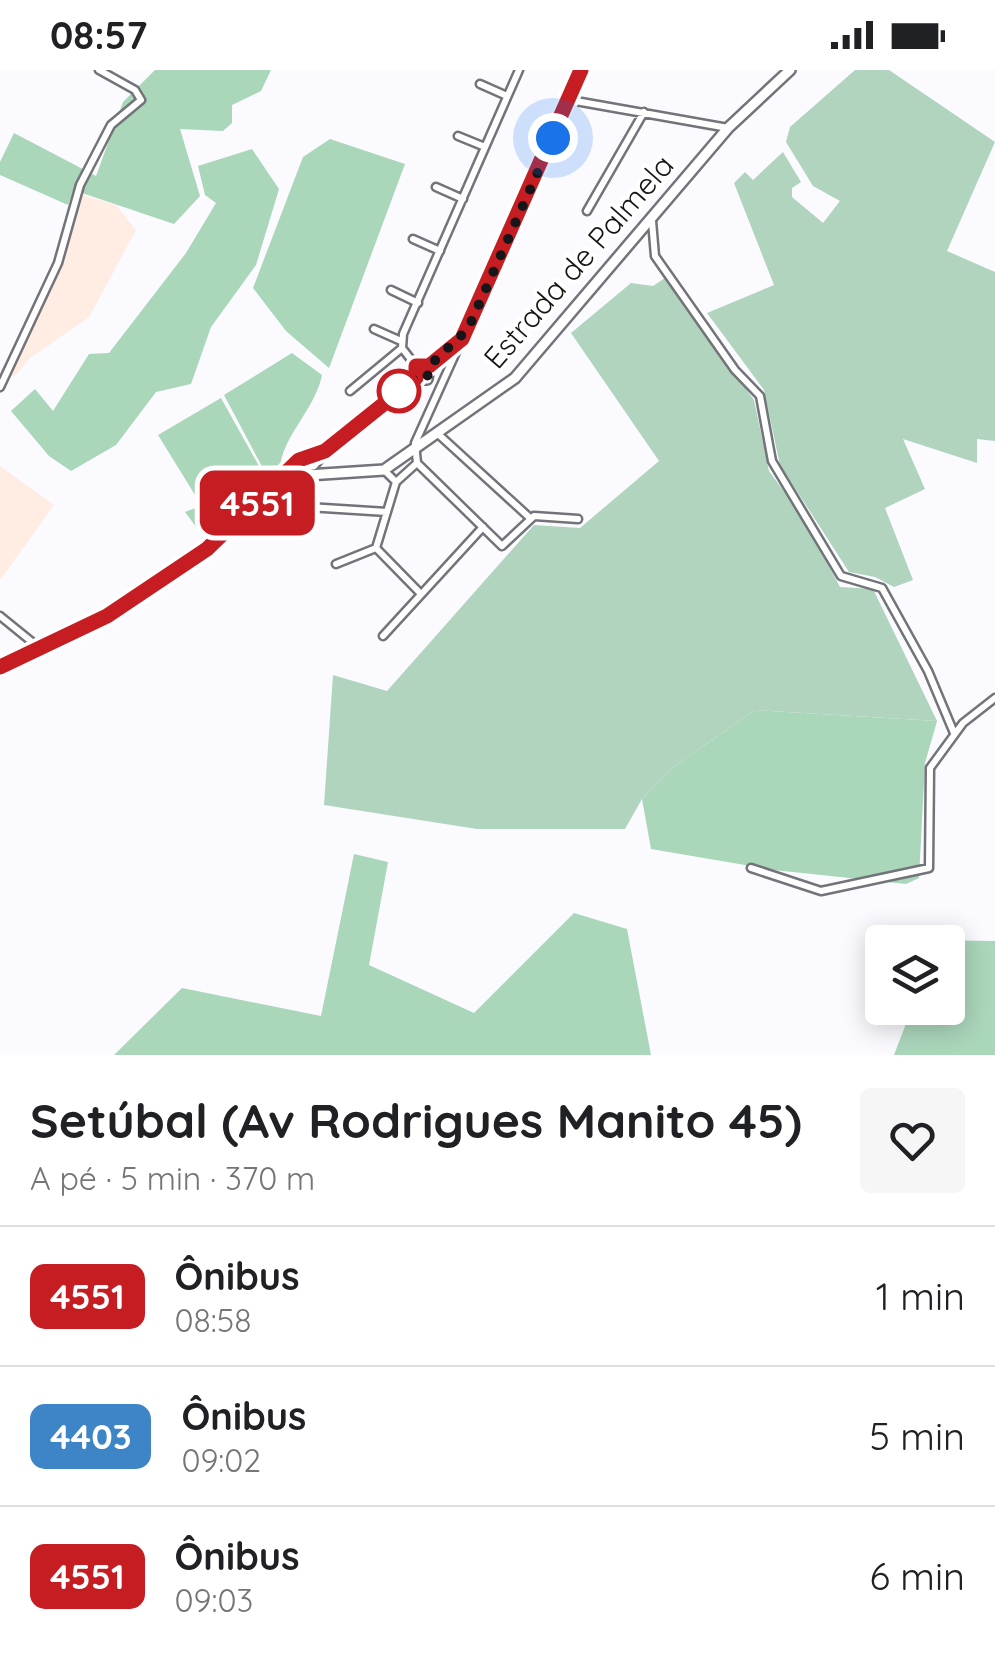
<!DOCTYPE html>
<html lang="pt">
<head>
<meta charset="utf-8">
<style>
	:root { --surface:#fff; --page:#f6f6f6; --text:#202124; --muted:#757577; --line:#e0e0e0 }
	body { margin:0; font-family:Quicksand,sans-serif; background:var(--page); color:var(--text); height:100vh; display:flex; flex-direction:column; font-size:38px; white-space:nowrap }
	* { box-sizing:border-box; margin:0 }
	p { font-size:32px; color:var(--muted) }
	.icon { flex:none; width:55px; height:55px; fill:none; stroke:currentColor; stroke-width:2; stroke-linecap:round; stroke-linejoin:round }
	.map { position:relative; height:985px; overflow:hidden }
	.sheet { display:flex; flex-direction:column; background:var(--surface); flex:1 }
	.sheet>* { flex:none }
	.badge { padding:0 20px; border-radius:15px; font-size:35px; line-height:65px }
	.fabs { position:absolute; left:865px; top:855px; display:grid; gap:20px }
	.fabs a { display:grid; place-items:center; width:100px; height:100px; border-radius:10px; background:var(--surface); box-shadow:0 5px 25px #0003; font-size:50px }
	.you { position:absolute; width:50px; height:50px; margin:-25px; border:8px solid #fff; border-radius:50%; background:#1a73e8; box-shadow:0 0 0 15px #1a73e833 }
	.map>.badge { position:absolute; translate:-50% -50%; box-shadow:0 0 0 5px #fff }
	.round { display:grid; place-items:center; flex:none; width:105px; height:105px; border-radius:10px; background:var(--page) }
	.head { display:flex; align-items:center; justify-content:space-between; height:170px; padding:0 30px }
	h1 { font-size:48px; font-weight:700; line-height:75px }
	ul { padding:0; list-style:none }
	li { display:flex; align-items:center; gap:30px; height:140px; padding:0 30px; border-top:2px solid var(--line) }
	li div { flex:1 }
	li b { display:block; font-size:38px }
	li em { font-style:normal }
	li .badge { min-width:110px; font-weight:700; text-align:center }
	.status { display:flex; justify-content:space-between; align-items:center; height:70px; padding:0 50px; background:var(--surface); direction:ltr }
	.status svg { height:28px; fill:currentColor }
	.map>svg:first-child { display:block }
	.commercial { fill:#ffede3 }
	.green { fill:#b1d4be }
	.forest { fill:#aad6ba }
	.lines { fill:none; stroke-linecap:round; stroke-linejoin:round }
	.street-casing { stroke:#73747a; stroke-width:11 }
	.secondary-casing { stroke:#73747a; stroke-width:14 }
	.street { stroke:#fff; stroke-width:6 }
	.secondary { stroke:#fff; stroke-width:9 }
	.line-casing { stroke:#fff; stroke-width:22 }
	.line { stroke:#c61d23; stroke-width:15 }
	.walk { stroke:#161618; stroke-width:10; stroke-dasharray:0 18 }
	.stop-dot { fill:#fff; stroke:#c61d23; stroke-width:5 }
	.labels { text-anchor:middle; stroke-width:8; stroke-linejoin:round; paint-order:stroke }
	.street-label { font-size:30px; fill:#161618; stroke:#fff }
</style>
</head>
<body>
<div class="status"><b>08:57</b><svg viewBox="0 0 49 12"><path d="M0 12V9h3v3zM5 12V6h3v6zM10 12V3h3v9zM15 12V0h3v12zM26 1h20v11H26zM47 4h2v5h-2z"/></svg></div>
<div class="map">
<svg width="995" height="985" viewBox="0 0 995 985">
	<rect width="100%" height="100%" fill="#fafaff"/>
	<path class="commercial" d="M 80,124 L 116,135 L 136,160 L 89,247 L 30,288 L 14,307 L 9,304 L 61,194 Z
		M 0,396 L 54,435 L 0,510 Z"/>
	<path class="green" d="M 855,0 L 889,0 L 995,72 L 947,181 L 995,202 L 995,371 L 977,369 L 977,393 L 903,369 L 925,419 L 885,438 L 913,510 L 894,517 L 875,507 L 849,502 L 780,395 L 764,320 L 707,243 L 774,215 L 734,113 L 745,102 L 753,110 L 783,82 L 801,112 L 792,118 L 792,127 L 823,153 L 840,131 L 813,116 L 786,72 L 790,57 Z
		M 665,208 L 754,330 L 769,401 L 802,446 L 840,517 L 873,519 L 937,651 L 755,640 L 675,696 L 642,729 L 625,759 L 477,759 L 324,735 L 333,605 L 387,621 L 534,455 L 580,458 L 659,391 L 571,263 L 631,213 L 653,216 Z"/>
	<path class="forest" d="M 155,0 L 271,0 L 261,21 L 232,35 L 232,53 L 223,61 L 180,59 L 200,126 L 174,154 L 73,120 L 68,135 L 0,105 L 0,92 L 14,63 L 96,106 L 123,32 Z
		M 330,69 L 405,94 L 329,298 L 286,261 L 253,218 L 303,87 Z
		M 252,79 L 279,119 L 256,195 L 211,257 L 191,314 L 156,322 L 116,375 L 71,401 L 49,386 L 11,341 L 35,319 L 53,341 L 89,284 L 109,283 L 186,183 L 216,133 L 205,125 L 198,96 Z
		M 292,283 L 322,305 C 315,339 286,362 280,395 L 266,404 L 224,325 Z
		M 221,328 L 264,405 L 200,433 L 158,365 Z
		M 281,405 L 220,456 L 200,462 L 185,442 Z
		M 755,640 L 937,651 L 925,693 L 919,808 L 906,814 L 774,800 L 651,779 L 642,729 L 675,696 Z
		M 354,784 L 388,792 L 369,895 L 474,943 L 574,843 L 627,859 L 651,985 L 114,985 L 182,918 L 321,946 Z
		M 921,870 L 995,871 L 995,985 L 894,985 L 912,938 L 948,938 L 948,872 Z"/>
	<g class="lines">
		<defs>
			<path id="street" d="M 480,14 L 507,26
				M 570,30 L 728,58
				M 458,66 L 485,77
				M 436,117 L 463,129
				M 587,141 L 644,42
				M 652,151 L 655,186 L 735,300 L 760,326 L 772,391 L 841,506 L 882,518 L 928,601 L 954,663
				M 413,169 L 440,181
				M 391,220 L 418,233
				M 374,259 L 401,271
				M 416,296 L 402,278 L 403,264 L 519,0
				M 0,317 L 58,193 L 80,115 L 111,55 L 141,30 L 135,20 L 99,0
				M 350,321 L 402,278
				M 437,363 L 530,448
				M 417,393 L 502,476 L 534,446 L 578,449
				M 384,400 L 396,412 L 417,393 L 415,373 L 462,269
				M 308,437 L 387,442
				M 377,479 L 421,524
				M 336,494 L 376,478 L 396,412
				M 0,546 L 37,576
				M 383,566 L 483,457
				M 751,798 L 821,821 L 929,798 L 930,698 L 963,653 L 995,628"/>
			<path id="secondary" d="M 416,309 L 416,296 L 429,296 L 468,259 L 581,0
				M 416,309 L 427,309 L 429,296
				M 313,395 L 325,381 L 416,309
				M 274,419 L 308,405 L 384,400 L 515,308 L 728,58 L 790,0
				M 0,597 L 119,539 L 217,471 L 299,390 L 325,381"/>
		</defs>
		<use href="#street" class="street-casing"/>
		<use href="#secondary" class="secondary-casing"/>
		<use href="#street" class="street"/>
		<use href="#secondary" class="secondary"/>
	</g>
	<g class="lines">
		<defs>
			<path id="line" d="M 0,597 L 107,546 L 207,479 L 299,390 L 325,381 L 416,308 L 416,296 L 429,296 L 462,269 L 581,0"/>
		</defs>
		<use href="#line" class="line-casing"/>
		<use href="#line" class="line"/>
		<path class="walk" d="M 399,321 L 416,308 L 427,309 L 429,296 L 468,259 L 553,68"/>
	</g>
	<circle class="stop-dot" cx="399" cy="321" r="20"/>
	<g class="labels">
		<g class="street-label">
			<text transform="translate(579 192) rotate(-49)" y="10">Estrada de Palmela</text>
		</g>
	</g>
</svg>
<div class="fabs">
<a><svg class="icon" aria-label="layers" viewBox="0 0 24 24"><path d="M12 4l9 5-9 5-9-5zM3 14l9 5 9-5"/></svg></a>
</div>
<div class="you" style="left:553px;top:68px"></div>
<b class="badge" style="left:257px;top:433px;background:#c61d23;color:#fff">4551</b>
</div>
<section class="sheet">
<div class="head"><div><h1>Setúbal (Av Rodrigues Manito 45)</h1><p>A pé · 5 min · 370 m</p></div><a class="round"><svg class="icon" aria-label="heart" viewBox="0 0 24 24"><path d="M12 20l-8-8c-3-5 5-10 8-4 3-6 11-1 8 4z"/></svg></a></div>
<ul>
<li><span class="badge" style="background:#c61d23;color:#fff">4551</span><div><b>Ônibus</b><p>08:58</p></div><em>1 min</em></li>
<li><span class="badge" style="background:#3d85c6;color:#fff">4403</span><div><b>Ônibus</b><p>09:02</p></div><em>5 min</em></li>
<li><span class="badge" style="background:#c61d23;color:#fff">4551</span><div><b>Ônibus</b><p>09:03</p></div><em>6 min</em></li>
</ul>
</section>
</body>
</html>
